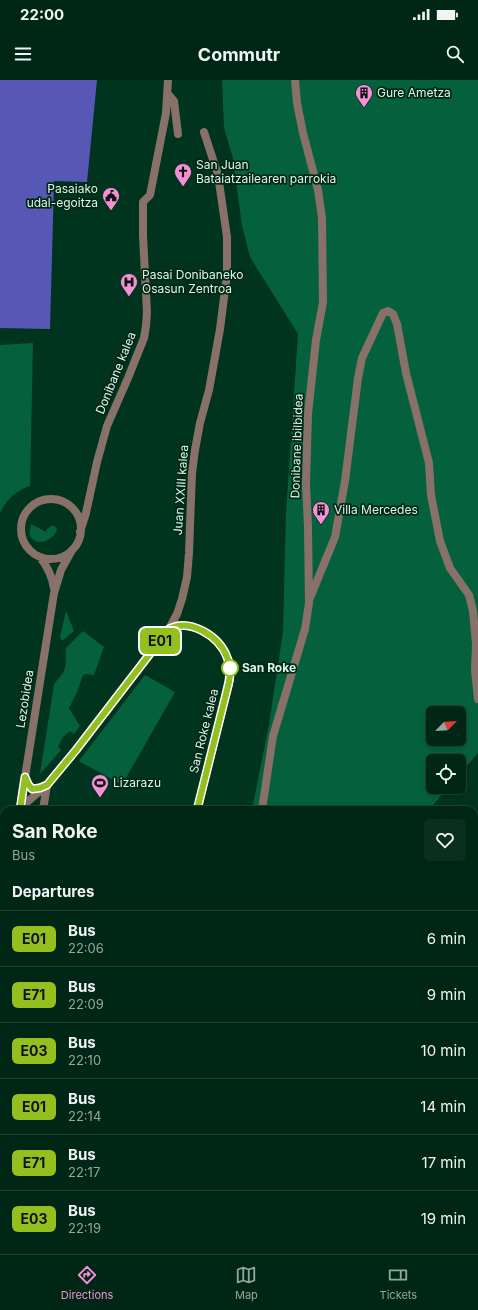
<!DOCTYPE html>
<html lang="en">
<head>
<meta charset="utf-8">
<style>
	:root { --surface:#002716; --page:#0a2f1f; --text:#f1f3f6; --muted:#95a5a1; --line:#224435; --accent:#f391d5 }
	body { margin:0; font-family:Inter,sans-serif; background:var(--page); color:var(--text); height:100vh; display:flex; flex-direction:column; font-size:15px; white-space:nowrap }
	* { box-sizing:border-box; margin:0 }
	p { font-size:13px; color:var(--muted) }
	.icon { flex:none; width:22px; height:22px; fill:none; stroke:currentColor; stroke-width:2; stroke-linecap:round; stroke-linejoin:round }
	.map { position:relative; flex:1; overflow:hidden }
	.drawer { position:absolute; left:0px; top:726px; width:478px; height:448px; display:flex; flex-direction:column; background:var(--surface); border-radius:12px 12px 0 0; box-shadow:0 2px 6px #0003,0 0 0 1px var(--line) }
	.drawer>* { flex:none }
	.badge { padding:0 8px; border-radius:6px; font-size:14px; line-height:26px }
	.needle { width:26px; rotate:66deg }
	.controls { position:absolute; left:426px; top:626px; display:grid; gap:8px }
	.controls a { display:grid; place-items:center; width:40px; height:40px; border-radius:6px; background:var(--surface); box-shadow:0 2px 6px #0003,0 0 0 1px var(--line); font-size:20px }
	.map>.badge { position:absolute; translate:-50% -50%; box-shadow:0 0 0 2px #fff }
	h2 { padding:0 12px; font-size:15px; line-height:36px }
	.round { display:grid; place-items:center; flex:none; width:42px; height:42px; border-radius:6px; background:var(--page) }
	.summary { display:flex; align-items:center; justify-content:space-between; height:68px; padding:0 12px }
	h1 { font-size:19px; font-weight:700; line-height:30px }
	ul { padding:0; list-style:none }
	li { display:flex; align-items:center; gap:12px; height:56px; padding:0 12px; border-top:1px solid var(--line) }
	li div { flex:1 }
	li b { display:block; font-size:15px }
	li em { font-style:normal }
	li .badge { min-width:44px; font-weight:700; text-align:center }
	.status { display:flex; justify-content:space-between; align-items:center; height:28px; padding:0 20px; background:var(--surface); direction:ltr }
	.status svg { height:11px; fill:currentColor }
	header { display:flex; justify-content:space-between; align-items:center; height:52px; padding:0 12px; background:var(--surface); font-size:18px; font-weight:700 }
	.tabs { display:flex; justify-content:space-around; align-items:center; height:56px; border-top:1px solid var(--line); background:var(--surface); font-size:11px; color:var(--muted) }
	.tabs a { display:grid; justify-items:center; gap:2px }
	.tabs .on { color:var(--accent) }
	.map>svg:first-child { display:block }
	.green { fill:#05613d; fill-rule:evenodd }
	.water { fill:#5758b5 }
	.lines { fill:none; stroke-linecap:round; stroke-linejoin:round }
	.street { stroke:#877169; stroke-width:8 }
	.secondary { stroke:#bc988c; stroke-width:8 }
	.line-casing { stroke:#fff; stroke-width:9 }
	.line { stroke:#93c01f; stroke-width:6 }
	.stop-dot { fill:#fff; stroke:#93c01f; stroke-width:2 }
	.labels { text-anchor:middle; stroke-width:3.5; stroke-linejoin:round; paint-order:stroke }
	.poi-label { font-size:12px; fill:#dcf6e7; stroke:#012817; text-anchor:start }
	.street-label { font-size:12px; fill:#dcf6e7; stroke:#012817 }
	.stop-label { font-size:12px; font-weight:bold; fill:#dcf6e7; stroke:#012817; text-anchor:start }
</style>
</head>
<body>
<div class="status"><b>22:00</b><svg viewBox="0 0 49 12"><path d="M0 12V9h3v3zM5 12V6h3v6zM10 12V3h3v9zM15 12V0h3v12zM26 1h20v11H26zM47 4h2v5h-2z"/></svg></div>
<header><svg class="icon" aria-label="menu" viewBox="0 0 24 24"><path d="M4 6h16M4 12h16M4 18h16"/></svg>Commutr<svg class="icon" aria-label="search" viewBox="0 0 24 24"><circle cx="10" cy="10" r="6"/><path d="M15 15l6 6"/></svg></header>
<div class="map">
<svg width="478" height="1174" viewBox="0 0 478 1174">
	<rect width="100%" height="100%" fill="#00341e"/>
	<path class="green" d="M 222,0 L 478,0 L 478,673 L 459,695 L 459,681 L 433,681 L 433,707 L 448,707 L 429,730 L 252,730 L 269,644 L 283,552 L 286,433 L 298,254 L 250,177 L 242,146 L 233,78 L 224,48 ZM 433,633 L 459,633 L 459,659 L 433,659 Z
		M 33,263 L 30,406 C 15,411 7,419 0,433 L 0,265 Z
		M 31,444 L 46,452 L 47,449 L 51,446 L 55,446 L 57,450 C 55,457 43,465 35,461 C 33,460 32,458 30,456 L 30,449 Z
		M 66,531 L 74,551 L 62,561 L 60,557 Z
		M 83,551 L 104,567 L 94,595 L 86,594 L 83,595 L 77,612 L 69,628 L 80,646 L 74,654 L 70,651 L 63,657 L 58,667 L 61,670 L 40,694 L 54,605 C 57,599 63,595 65,588 C 67,581 65,574 66,568 Z
		M 145,595 L 175,612 L 122,705 L 79,681 Z
		M 474,854 L 478,859 L 478,1130 L 474,1124 Z
		M 474,1165 L 478,1165 L 478,1174 L 452,1174 L 452,1170 L 474,1170 Z"/>
	<path class="water" d="M 0,0 L 97,0 L 87,102 L 54,101 L 50,249 L 0,248 Z"/>
	<g class="lines">
		<path class="street" d="M 168,14 L 174,21 L 178,54
			M21 449a30 30 0 1 1 60 0a30 30 0 1 1-60 0Z
			M 80,452 L 86,433 L 97,382 L 107,346 L 128,298 L 144,258 L 146,246 L 147,232 L 143,156 L 143,122 L 150,115 L 166,33 L 168,0
			M 40,477 C 47,486 52,496 54,508
			M 310,518 L 335,457 L 345,401 L 358,298 L 362,278 L 383,233 L 388,231 L 393,234 L 397,244 L 406,293 L 429,383 L 431,415 L 440,461 L 450,488 L 469,515 L 473,531 L 476,564 L 475,590 L 478,619
			M 169,549 C 179,544 186,545 196,548 C 219,557 231,575 230,600 L 197,730
			M 25,697 L 28,704 L 33,709 L 44,706
			M 20,728 L 47,705 L 76,670 L 169,549 L 177,534 L 182,519 L 187,497 L 189,473 L 192,393 L 195,370 L 200,343 L 209,310 L 220,249 L 227,194 L 227,157 L 218,95 L 204,52
			M 20,729 L 54,513 L 61,490 L 72,470
			M 43,730 L 47,705
			M 262,730 L 273,656 L 305,549 L 309,523 L 308,447 L 306,404 L 308,334 L 316,260 L 323,222 L 322,138 L 318,110 L 303,53 L 297,23 L 295,0
			M 0,861 L 4,833
			M 0,1003 L 4,1016
			M 474,1152 L 478,1154
			M 149,1170 L 156,1174
			M 178,1170 L 189,1174"/>
		<path class="secondary" d="M 474,986 L 478,989
			M 474,1124 L 478,1130"/>
	</g>
	<g class="lines">
		<defs>
			<path id="line" d="M 20,730 L 25,697 L 28,704 L 32,709 L 40,708 L 47,705 L 76,670 L 169,549 C 190,538 219,556 227,577 C 232,588 230,599 227,610 L 197,730"/>
		</defs>
		<use href="#line" class="line-casing"/>
		<use href="#line" class="line"/>
	</g>
	<defs>
		<symbol id="building-pin" viewBox="-11 -11 22 30"><path d="M0 17L-7.5 6A9.5 9.5 0 1 1 7.5 6Z" fill="#f391d5" stroke="#012817"/><path d="M-4-6H4V6H1V3H-1V6H-4ZM-2.5-4.3h1.7v1.8h-1.7ZM.8-4.3h1.7v1.8H.8ZM-2.5-1h1.7V.8h-1.7ZM.8-1h1.7V.8H.8Z" fill="#111"/></symbol>
		<symbol id="church-pin" viewBox="-11 -11 22 30"><path d="M0 17L-7.5 6A9.5 9.5 0 1 1 7.5 6Z" fill="#f391d5" stroke="#012817"/><path d="M-1.2-6h2.4v3.5h3.3v2.4h-3.3V6h-2.4V-.1h-3.3v-2.4h3.3Z" fill="#111"/></symbol>
		<symbol id="civic-pin" viewBox="-11 -11 22 30"><path d="M0 17L-7.5 6A9.5 9.5 0 1 1 7.5 6Z" fill="#f391d5" stroke="#012817"/><path d="M-.6-6.5H3V-4.5H.6V-3L4-1V1h2V6H-6V1h2V-1L-.6-3ZM-1.2 2.5V6h2.4V2.5Z" fill="#111"/></symbol>
		<symbol id="hospital-pin" viewBox="-11 -11 22 30"><path d="M0 17L-7.5 6A9.5 9.5 0 1 1 7.5 6Z" fill="#f391d5" stroke="#012817"/><path d="M-5-5h3v3.5h4V-5h3V5h-3V1.5h-4V5h-3Z" fill="#111"/></symbol>
		<symbol id="stadium-pin" viewBox="-11 -11 22 30"><path d="M0 17L-7.5 6A9.5 9.5 0 1 1 7.5 6Z" fill="#f391d5" stroke="#012817"/><path d="M0-5a6.5 5 0 1 0 0 10a6.5 5 0 1 0 0-10ZM-3.5-1.8h7v3.6h-7Z" fill="#111"/></symbol>
	</defs>
	<g fill-rule="evenodd">
		<use href="#building-pin" x="354" y="3" width="20" height="27"/>
		<use href="#church-pin" x="173" y="82" width="20" height="27"/>
		<use href="#civic-pin" x="101" y="106" width="20" height="27"/>
		<use href="#hospital-pin" x="119" y="192" width="20" height="27"/>
		<use href="#building-pin" x="311" y="420" width="20" height="27"/>
		<use href="#stadium-pin" x="90" y="693" width="20" height="27"/>
	</g>
	<circle class="stop-dot" cx="230" cy="588" r="8"/>
	<g class="labels">
		<g class="poi-label">
			<text x="377" y="17">Gure Ametza</text>
			<text x="196" y="89">San Juan<tspan x="196" dy="14">Bataiatzailearen parrokia</tspan></text>
			<text x="98" y="113" text-anchor="end">Pasaiako<tspan x="98" dy="14">udal-egoitza</tspan></text>
			<text x="142" y="199">Pasai Donibaneko<tspan x="142" dy="14">Osasun Zentroa</tspan></text>
			<text x="334" y="434">Villa Mercedes</text>
			<text x="113" y="707">Lizarazu</text>
		</g>
		<g class="street-label">
			<text transform="translate(116 293) rotate(-68)" y="4">Donibane kalea</text>
			<text transform="translate(297 366) rotate(-88)" y="4">Donibane ibilbidea</text>
			<text transform="translate(181 410) rotate(-86)" y="4">Juan XXIII kalea</text>
			<text transform="translate(25 619) rotate(-81)" y="4">Lezobidea</text>
			<text transform="translate(204 651) rotate(-76)" y="4">San Roke kalea</text>
		</g>
		<g class="stop-label">
			<text x="242" y="592">San Roke</text>
		</g>
	</g>
</svg>
<div class="controls">
<a><svg class="needle" viewBox="-14 -14 28 28"><path d="M0-13l5 13h-10z" fill="#e53935"/><path d="M0 13l5-13h-10z" fill="#95a5a1"/></svg></a>
<a><svg class="icon" aria-label="locate" viewBox="0 0 24 24"><circle cx="12" cy="12" r="6"/><path d="M12 2v4M12 18v4M2 12h4M18 12h4"/></svg></a>
</div>
<b class="badge" style="left:160px;top:561px;background:#93c01f;color:#111">E01</b>
<section class="drawer">
<div class="summary"><div><h1>San Roke</h1><p>Bus</p></div><a class="round"><svg class="icon" aria-label="heart" viewBox="0 0 24 24"><path d="M12 20l-8-8c-3-5 5-10 8-4 3-6 11-1 8 4z"/></svg></a></div>
<h2>Departures</h2>
<ul>
<li><span class="badge" style="background:#93c01f;color:#111">E01</span><div><b>Bus</b><p>22:06</p></div><em>6 min</em></li>
<li><span class="badge" style="background:#93c01f;color:#111">E71</span><div><b>Bus</b><p>22:09</p></div><em>9 min</em></li>
<li><span class="badge" style="background:#93c01f;color:#111">E03</span><div><b>Bus</b><p>22:10</p></div><em>10 min</em></li>
<li><span class="badge" style="background:#93c01f;color:#111">E01</span><div><b>Bus</b><p>22:14</p></div><em>14 min</em></li>
<li><span class="badge" style="background:#93c01f;color:#111">E71</span><div><b>Bus</b><p>22:17</p></div><em>17 min</em></li>
<li><span class="badge" style="background:#93c01f;color:#111">E03</span><div><b>Bus</b><p>22:19</p></div><em>19 min</em></li>
</ul>
</section>
</div>
<nav class="tabs">
<a class="on"><svg class="icon" aria-label="directions" viewBox="0 0 24 24"><path d="M12 3l9 9-9 9-9-9zM9 14v-3h6M13 9l2 2-2 2"/></svg>Directions</a>
<a><svg class="icon" aria-label="map" viewBox="0 0 24 24"><path d="M3 6l6-2 6 2 6-2v14l-6 2-6-2-6 2zM9 4v14M15 6v14"/></svg>Map</a>
<a><svg class="icon" aria-label="tickets" viewBox="0 0 24 24"><path d="M3 7h18v10H3zM15 7v10"/></svg>Tickets</a>
</nav>
</body>
</html>
